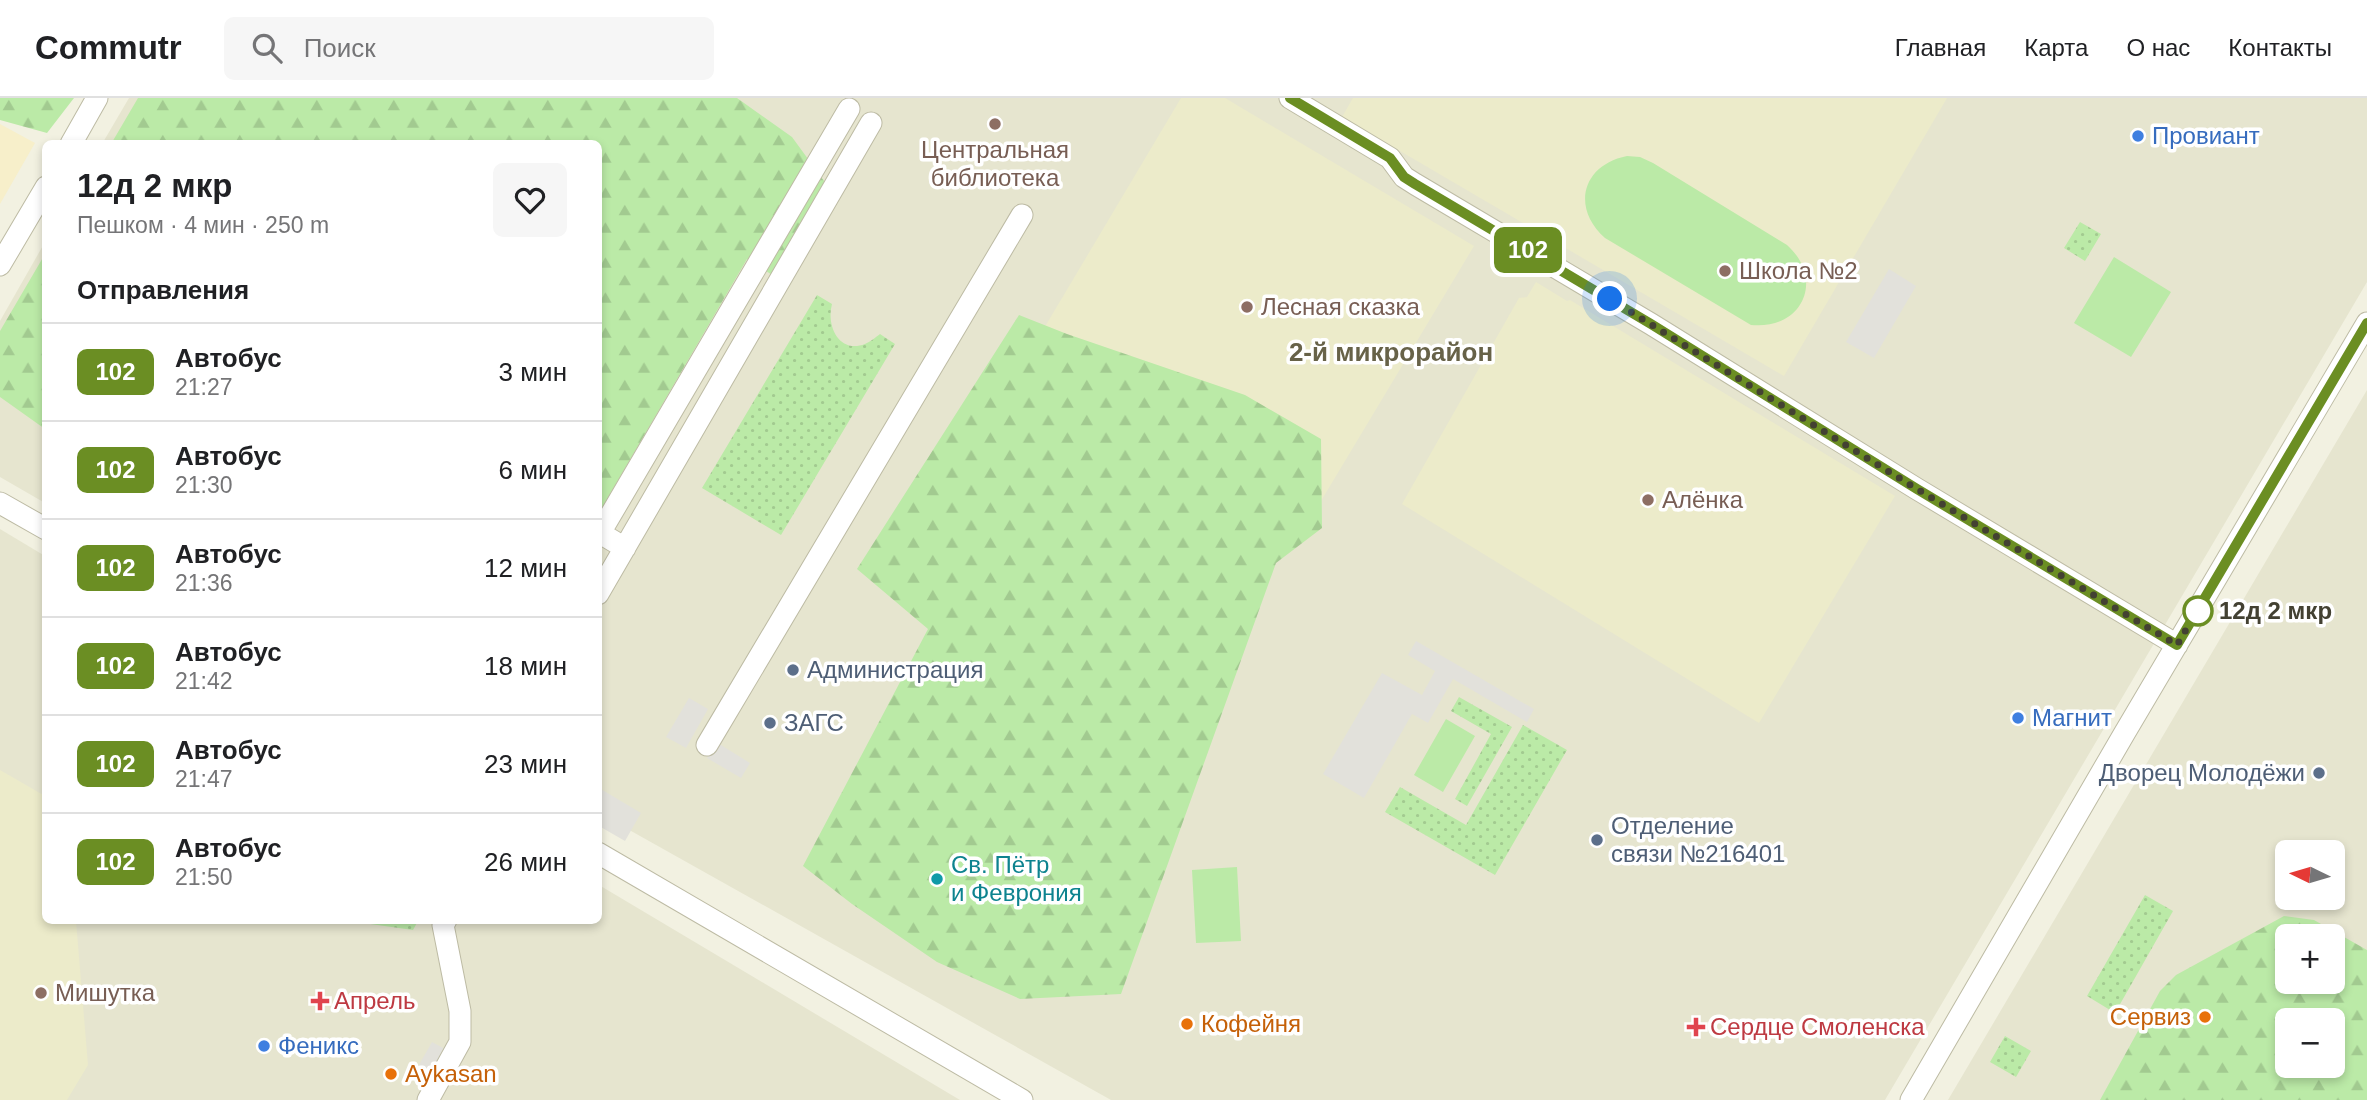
<!DOCTYPE html>
<html lang="ru">
<head>
<meta charset="utf-8">
<style>
	:root { --surface:#fff; --page:#f6f6f6; --text:#202124; --muted:#757577; --line:#e0e0e0 }
	body { margin:0; font-family:Arial,sans-serif; background:var(--page); color:var(--text); height:100vh; display:flex; flex-direction:column; font-size:26px; white-space:nowrap }
	* { box-sizing:border-box; margin:0 }
	p { font-size:23px; color:var(--muted) }
	.icon { flex:none; width:38px; height:38px; fill:none; stroke:currentColor; stroke-width:2; stroke-linecap:round; stroke-linejoin:round }
	.map { position:relative; flex:1; overflow:hidden }
	.details { position:absolute; left:42px; top:42px; width:560px; height:784px; display:flex; flex-direction:column; background:var(--surface); border-radius:10px; box-shadow:0 4px 10px #0003 }
	.details>* { flex:none }
	.badge { padding:0 14px; border-radius:10px; font-size:24px; line-height:46px }
	.needle { width:46px; rotate:275deg }
	.tools { position:absolute; left:2275px; top:742px; display:grid; gap:14px }
	.tools a { display:grid; place-items:center; width:70px; height:70px; border-radius:10px; background:var(--surface); box-shadow:0 4px 10px #0003; font-size:35px }
	.you { position:absolute; width:35px; height:35px; margin:-18px; border:5px solid #fff; border-radius:50%; background:#1a73e8; box-shadow:0 0 0 10px #1a73e833 }
	.map>.badge { position:absolute; translate:-50% -50%; box-shadow:0 0 0 4px #fff }
	h2 { padding:0 35px; font-size:26px; line-height:63px }
	.round { display:grid; place-items:center; flex:none; width:74px; height:74px; border-radius:10px; background:var(--page) }
	.headline { display:flex; align-items:center; justify-content:space-between; height:119px; padding:0 35px }
	h1 { font-size:33px; font-weight:600; line-height:52px }
	ul { padding:0; list-style:none }
	li { display:flex; align-items:center; gap:21px; height:98px; padding:0 35px; border-top:2px solid var(--line) }
	li div { flex:1 }
	li b { display:block; font-size:26px }
	li em { font-style:normal }
	li .badge { min-width:77px; font-weight:700; text-align:center }
	header { display:flex; align-items:center; gap:42px; box-sizing:border-box; height:98px; padding:0 35px; background:var(--surface); border-bottom:2px solid var(--line) }
	header strong { font-size:33px }
	nav { display:flex; gap:38px; margin-inline-start:auto; font-size:24px }
	.search { width:490px; height:63px; background:var(--page); display:flex; align-items:center; gap:18px; box-sizing:border-box; padding:0 24px; border-radius:10px; color:var(--muted); font-size:26px }
	.map>svg:first-child { display:block }
	.residential { fill:#e6e5cf; fill-rule:evenodd }
	.commercial { fill:#f7efca }
	.education { fill:#ecebca }
	.grass { fill:url(#grass-dots) }
	.forest { fill:url(#forest-firs); fill-rule:evenodd }
	.pitch { fill:#bbeaa7 }
	.parking { fill:#e2e1db }
	.lines { fill:none; stroke-linecap:round; stroke-linejoin:round }
	.minor-casing { stroke:#bdbba4; stroke-width:23 }
	.minor { stroke:#fff; stroke-width:21 }
	.line-casing { stroke:#fff; stroke-width:16 }
	.line { stroke:#6b8e23; stroke-width:10 }
	.walk { stroke:#434132; stroke-width:7; stroke-dasharray:0 12.6 }
	.education-dot { fill:#8d6e63; stroke:#fff; stroke-width:2.5 }
	.shop-dot { fill:#3f7fe0; stroke:#fff; stroke-width:2.5 }
	.stop-dot { fill:#fff; stroke:#6b8e23; stroke-width:3.5 }
	.service-dot { fill:#5c6f8a; stroke:#fff; stroke-width:2.5 }
	.culture-dot { fill:#0f9aa8; stroke:#fff; stroke-width:2.5 }
	.health-dot { fill:#e0444e; stroke:#fff; stroke-width:2.5 }
	.food-dot { fill:#e8710a; stroke:#fff; stroke-width:2.5 }
	.labels { text-anchor:middle; stroke-width:7; stroke-linejoin:round; paint-order:stroke }
	.shop-label { font-size:24px; fill:#366cbe; stroke:#fff; text-anchor:start }
	.education-label { font-size:24px; fill:#785e54; stroke:#fff; text-anchor:start }
	.stop-label { font-size:24px; font-weight:bold; fill:#434132; stroke:#fff; text-anchor:start }
	.service-label { font-size:24px; fill:#4e5e75; stroke:#fff; text-anchor:start }
	.culture-label { font-size:24px; fill:#0d838f; stroke:#fff; text-anchor:start }
	.health-label { font-size:24px; fill:#be3a42; stroke:#fff; text-anchor:start }
	.food-label { font-size:24px; fill:#c56008; stroke:#fff; text-anchor:start }
	.neighbourhood-label { font-size:26px; font-weight:bold; fill:#676248; stroke:#fff }
</style>
</head>
<body>
<header>
<strong>Commutr</strong>
<div class="search"><svg class="icon" aria-label="search" viewBox="0 0 24 24"><circle cx="10" cy="10" r="6"/><path d="M15 15l6 6"/></svg>Поиск</div>
<nav><a>Главная</a><a>Карта</a><a>О нас</a><a>Контакты</a></nav>
</header>
<div class="map">
<svg width="2367" height="1002" viewBox="0 0 2367 1002">
	<defs>
		<pattern id="grass-dots" width="8" height="8" patternUnits="userSpaceOnUse" patternTransform="scale(1.75)"><rect width="8" height="8" fill="#bbeaa7"/><path d="M2 2h.1M6 6h.1" fill="none" stroke="#a2ca90" stroke-width="1.8" stroke-linecap="round"/></pattern>
		<pattern id="forest-firs" width="22" height="20" patternUnits="userSpaceOnUse" patternTransform="scale(1.75)"><rect width="22" height="20" fill="#bbeaa7"/><path d="M5 1l3.5 6h-7zM16 11l3.5 6h-7z" fill="#a2ca90"/></pattern>
	</defs>
	<rect width="100%" height="100%" fill="#f2f1e1"/>
	<path class="residential" d="M 129,0 L 2367,0 L 2367,184 L 1885,1002 L 1111,1002 L 599,715 L 598,46 L 102,46 Z
		M 45,144 L 45,405 L 0,379 L 0,223 Z
		M 2367,292 L 2367,1002 L 1948,1002 ZM 2287,754 L 2333,754 L 2333,800 L 2287,800 ZM 2287,838 L 2333,838 L 2333,884 L 2287,884 ZM 2287,922 L 2333,922 L 2333,968 L 2287,968 Z
		M 0,431 L 45,458 L 46,822 L 598,822 L 599,787 L 960,1002 L 0,1002 Z"/>
	<path class="commercial" d="M 0,26 L 35,45 L 0,106 Z"/>
	<path class="education" d="M 1181,0 L 1225,0 L 1474,148 L 1309,423 L 1021,269 Z
		M 1353,0 L 1947,0 L 1784,278 L 1342,19 Z
		M 1536,184 L 1567,203 L 1570,202 L 1895,398 L 1759,625 L 1402,406 L 1519,200 L 1527,199 Z
		M 0,672 L 45,698 L 46,822 L 76,823 L 88,967 L 67,1002 L 0,1002 Z"/>
	<path class="grass" d="M 2080,124 L 2101,136 L 2085,163 L 2064,150 Z
		M 817,197 L 832,206 C 826,228 839,256 865,246 C 870,244 876,239 880,236 L 895,246 L 781,437 L 702,390 Z
		M 1459,599 L 1512,629 L 1467,708 L 1455,701 L 1491,636 L 1451,613 Z
		M 1523,627 L 1567,652 L 1495,777 L 1385,714 L 1400,689 L 1466,727 Z
		M 2145,797 L 2173,813 L 2115,915 L 2087,898 Z
		M 349,823 L 418,823 L 413,832 Z
		M 2005,938 L 2031,953 L 2016,979 L 1990,964 Z"/>
	<path class="forest" d="M 0,0 L 74,0 L 47,35 L 0,22 Z
		M 138,0 L 737,0 L 792,39 L 827,87 L 777,180 L 747,161 L 599,415 L 598,46 L 111,46 Z
		M 45,156 L 45,331 L 0,299 L 0,233 Z
		M 1019,217 L 1067,236 L 1245,297 L 1321,341 L 1322,430 L 1276,465 L 1121,896 L 1020,901 L 937,864 L 852,806 L 803,768 L 928,531 L 857,471 Z
		M 2284,818 L 2314,822 L 2367,852 L 2367,1002 L 2100,1002 L 2160,893 L 2176,877 ZM 2333,838 L 2333,884 L 2287,884 L 2287,838 ZM 2333,922 L 2333,968 L 2287,968 L 2287,922 Z"/>
	<path class="pitch" d="M 1627,58 L 1640,59 L 1653,65 L 1787,147 C 1825,181 1803,232 1751,227 L 1605,140 C 1571,110 1582,67 1627,58 Z
		M 2114,159 L 2171,194 L 2131,259 L 2074,225 Z
		M 1446,621 L 1475,638 L 1443,694 L 1414,677 Z
		M 1237,769 L 1241,843 L 1196,845 L 1192,772 Z"/>
	<path class="parking" d="M 1889,171 L 1916,188 L 1874,260 L 1846,244 Z
		M 1416,543 L 1534,611 L 1527,624 L 1453,581 L 1428,625 L 1412,616 L 1364,700 L 1323,676 L 1382,575 L 1422,597 L 1435,573 L 1408,557 Z
		M 689,600 L 708,611 L 686,650 L 666,639 Z
		M 716,644 L 750,665 L 741,680 L 707,660 Z
		M 599,690 L 641,715 L 625,743 L 599,728 Z
		M 432,944 L 445,951 L 433,974 L 419,967 Z"/>
	<g class="lines">
		<defs>
			<path id="minor" d="M 1290,0 L 1390,60 L 1404,79 L 1415,86 L 1651,226 L 1917,391 L 2177,547
				M 71,46 L 97,0
				M 0,167 L 46,89
				M 0,405 L 46,431
				M 625,450 L 600,435 L 849,11
				M 598,496 L 871,25
				M 707,647 L 1022,117
				M 598,755 L 1022,1002
				M 428,1002 L 460,944 L 460,913 L 443,827 L 446,822
				M 1911,1002 L 2124,636 L 2367,225"/>
		</defs>
		<use href="#minor" class="minor-casing"/>
		<use href="#minor" class="minor"/>
	</g>
	<g class="lines">
		<defs>
			<path id="line" d="M 1290,0 L 1390,60 L 1404,79 L 1415,86 L 1651,226 L 1917,391 L 2177,547 L 2367,225"/>
		</defs>
		<use href="#line" class="line-casing"/>
		<use href="#line" class="line"/>
		<path class="walk" d="M 1610,201 L 1917,391 L 2177,547 L 2202,505 L 2198,513"/>
	</g>
	<g class="education-dot">
		<circle cx="995" cy="26" r="7"/>
		<circle cx="1725" cy="173" r="7"/>
		<circle cx="1247" cy="209" r="7"/>
		<circle cx="1648" cy="402" r="7"/>
		<circle cx="41" cy="895" r="7"/>
	</g>
	<g class="shop-dot">
		<circle cx="2138" cy="38" r="7"/>
		<circle cx="2018" cy="620" r="7"/>
		<circle cx="264" cy="948" r="7"/>
	</g>
	<circle class="stop-dot" cx="2198" cy="513" r="14"/>
	<g class="service-dot">
		<circle cx="793" cy="572" r="7"/>
		<circle cx="770" cy="625" r="7"/>
		<circle cx="2319" cy="675" r="7"/>
		<circle cx="1597" cy="742" r="7"/>
	</g>
	<circle class="culture-dot" cx="937" cy="781" r="7"/>
	<g class="health-dot">
		<path d="M316.5 892.5h7v7h7v7h-7v7h-7v-7h-7v-7h7z"/>
		<path d="M1692.5 918.5h7v7h7v7h-7v7h-7v-7h-7v-7h7z"/>
	</g>
	<g class="food-dot">
		<circle cx="2205" cy="919" r="7"/>
		<circle cx="1187" cy="926" r="7"/>
		<circle cx="391" cy="976" r="7"/>
	</g>
	<g class="labels">
		<g class="shop-label">
			<text x="2152" y="46">Провиант</text>
			<text x="2032" y="628">Магнит</text>
			<text x="278" y="956">Феникс</text>
		</g>
		<g class="education-label">
			<text x="995" y="60" text-anchor="middle">Центральная<tspan x="995" dy="28">библиотека</tspan></text>
			<text x="1739" y="181">Школа №2</text>
			<text x="1261" y="217">Лесная сказка</text>
			<text x="1662" y="410">Алёнка</text>
			<text x="55" y="903">Мишутка</text>
		</g>
		<g class="stop-label">
			<text x="2219" y="521">12д 2 мкр</text>
		</g>
		<g class="service-label">
			<text x="807" y="580">Администрация</text>
			<text x="784" y="633">ЗАГС</text>
			<text x="2305" y="683" text-anchor="end">Дворец Молодёжи</text>
			<text x="1611" y="736">Отделение<tspan x="1611" dy="28">связи №216401</tspan></text>
		</g>
		<g class="culture-label">
			<text x="951" y="775">Св. Пётр<tspan x="951" dy="28">и Феврония</tspan></text>
		</g>
		<g class="health-label">
			<text x="334" y="911">Апрель</text>
			<text x="1710" y="937">Сердце Смоленска</text>
		</g>
		<g class="food-label">
			<text x="2191" y="927" text-anchor="end">Сервиз</text>
			<text x="1201" y="934">Кофейня</text>
			<text x="405" y="984">Aykasan</text>
		</g>
		<g class="neighbourhood-label">
			<text x="1391" y="263">2-й микрорайон</text>
		</g>
	</g>
</svg>
<div class="tools">
<a><svg class="needle" viewBox="-14 -14 28 28"><path d="M0-13l5 13h-10z" fill="#e53935"/><path d="M0 13l5-13h-10z" fill="#757577"/></svg></a>
<a>+</a>
<a>−</a>
</div>
<div class="you" style="left:1610px;top:201px"></div>
<b class="badge" style="left:1528px;top:152px;background:#6b8e23;color:#fff">102</b>
<section class="details">
<div class="headline"><div><h1>12д 2 мкр</h1><p>Пешком · 4 мин · 250 m</p></div><a class="round"><svg class="icon" aria-label="heart" viewBox="0 0 24 24"><path d="M12 20l-8-8c-3-5 5-10 8-4 3-6 11-1 8 4z"/></svg></a></div>
<h2>Отправления</h2>
<ul>
<li><span class="badge" style="background:#6b8e23;color:#fff">102</span><div><b>Автобус</b><p>21:27</p></div><em>3 мин</em></li>
<li><span class="badge" style="background:#6b8e23;color:#fff">102</span><div><b>Автобус</b><p>21:30</p></div><em>6 мин</em></li>
<li><span class="badge" style="background:#6b8e23;color:#fff">102</span><div><b>Автобус</b><p>21:36</p></div><em>12 мин</em></li>
<li><span class="badge" style="background:#6b8e23;color:#fff">102</span><div><b>Автобус</b><p>21:42</p></div><em>18 мин</em></li>
<li><span class="badge" style="background:#6b8e23;color:#fff">102</span><div><b>Автобус</b><p>21:47</p></div><em>23 мин</em></li>
<li><span class="badge" style="background:#6b8e23;color:#fff">102</span><div><b>Автобус</b><p>21:50</p></div><em>26 мин</em></li>
</ul>
</section>
</div>
</body>
</html>
